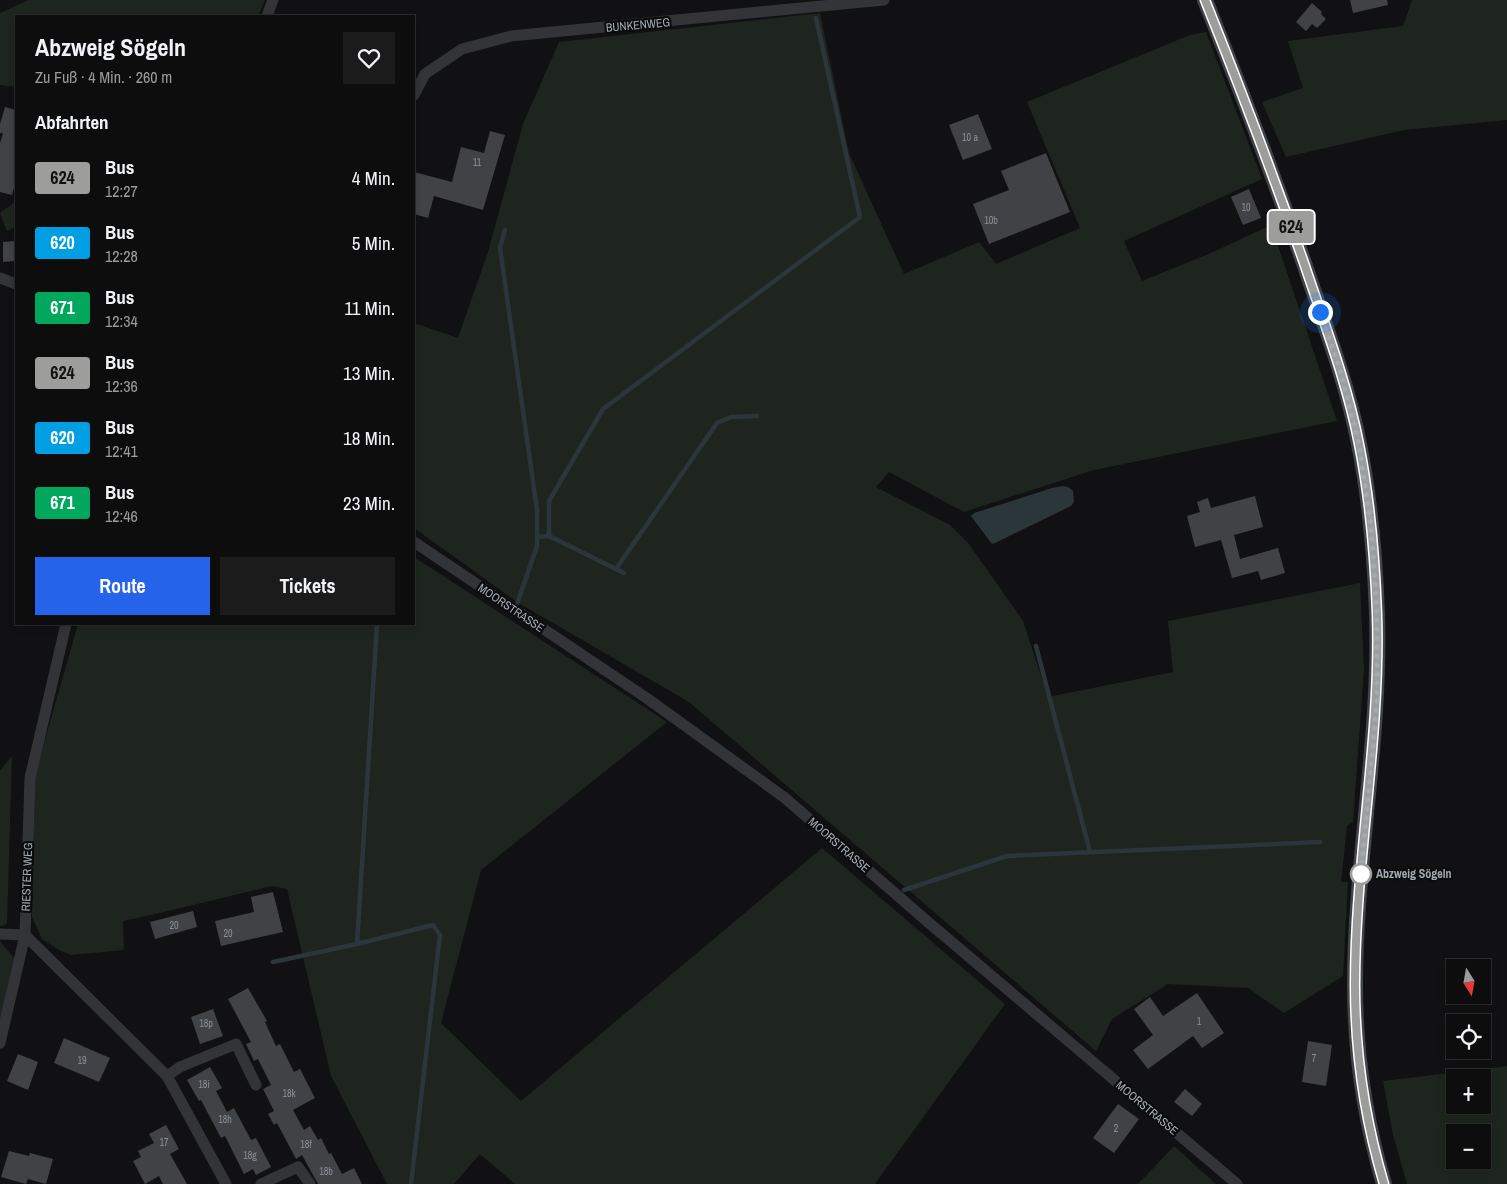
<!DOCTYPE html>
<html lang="de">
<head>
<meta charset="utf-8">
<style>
	:root { --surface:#0d0d0e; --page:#1b1b1c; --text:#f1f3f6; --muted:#9a9c9e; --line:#2d2d2e; --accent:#2563eb }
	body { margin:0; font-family:"Archivo Narrow",sans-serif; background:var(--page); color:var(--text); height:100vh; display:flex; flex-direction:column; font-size:19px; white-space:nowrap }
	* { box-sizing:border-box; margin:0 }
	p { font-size:16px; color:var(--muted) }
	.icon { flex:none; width:28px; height:28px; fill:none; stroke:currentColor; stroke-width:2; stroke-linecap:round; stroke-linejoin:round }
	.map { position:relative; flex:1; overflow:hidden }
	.details { position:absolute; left:15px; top:15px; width:400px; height:610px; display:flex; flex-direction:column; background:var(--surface); border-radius:0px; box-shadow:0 2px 8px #0003,0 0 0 1px var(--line) }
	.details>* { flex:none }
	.badge { padding:0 10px; border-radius:4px; font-size:18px; line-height:32px }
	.needle { width:32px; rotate:169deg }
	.fabs { position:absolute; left:1446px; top:959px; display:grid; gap:10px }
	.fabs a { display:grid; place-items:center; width:45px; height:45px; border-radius:0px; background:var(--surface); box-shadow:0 2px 8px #0003,0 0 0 1px var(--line); font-size:25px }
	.you { position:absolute; width:25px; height:25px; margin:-12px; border:4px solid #fff; border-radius:50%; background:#1a73e8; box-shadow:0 0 0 8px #1a73e833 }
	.map>.badge { position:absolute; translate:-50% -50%; box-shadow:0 0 0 2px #fff }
	h2 { padding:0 20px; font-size:19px; line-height:45px }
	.round { display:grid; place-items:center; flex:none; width:52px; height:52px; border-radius:0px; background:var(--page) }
	.summary { display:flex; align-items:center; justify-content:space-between; height:85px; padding:0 20px }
	h1 { font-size:24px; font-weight:800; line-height:38px }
	.action { display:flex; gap:10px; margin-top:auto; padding:10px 20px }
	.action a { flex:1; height:58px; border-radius:0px; background:var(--accent); color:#fff; font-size:20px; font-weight:800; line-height:58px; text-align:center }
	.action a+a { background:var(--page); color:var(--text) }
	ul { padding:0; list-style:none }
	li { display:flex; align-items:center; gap:15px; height:65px; padding:0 20px }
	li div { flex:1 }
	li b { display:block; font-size:19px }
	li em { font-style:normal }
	li .badge { min-width:55px; font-weight:700; text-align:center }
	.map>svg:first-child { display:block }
	.green { fill:#1e251e; fill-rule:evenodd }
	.water { fill:#2b363a }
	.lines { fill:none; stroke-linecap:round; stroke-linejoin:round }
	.stream { stroke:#2b363a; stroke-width:4.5 }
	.building { fill:#404246 }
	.street { stroke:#323437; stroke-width:11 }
	.secondary { stroke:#404347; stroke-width:16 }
	.line-casing { stroke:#fff; stroke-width:11 }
	.line { stroke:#9d9d9c; stroke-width:8 }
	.walk { stroke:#a3aab3; stroke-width:5; stroke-dasharray:0 9 }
	.stop-dot { fill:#fff; stroke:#9d9d9c; stroke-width:2.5 }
	.labels { text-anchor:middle; stroke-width:4.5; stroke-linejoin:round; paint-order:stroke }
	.number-label { font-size:10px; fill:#8a9098 }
	.street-label { font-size:12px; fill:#a3aab3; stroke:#0c0c0d }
	.stop-label { font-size:12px; font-weight:bold; fill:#a3aab3; stroke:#0c0c0d; text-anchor:start }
</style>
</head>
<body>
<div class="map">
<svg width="1507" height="1184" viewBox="0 0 1507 1184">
	<rect width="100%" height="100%" fill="#111113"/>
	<path class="green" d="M 29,0 L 265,0 L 258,16 L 16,16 L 16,87 L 0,85 L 0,13 Z
		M 1412,0 L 1507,0 L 1507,120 L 1404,130 L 1286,157 L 1262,102 L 1303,88 L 1288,41 L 1403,26 Z
		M 820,13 L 849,153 L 904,274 L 979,242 L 996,264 L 1080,228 L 1027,102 L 1190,35 L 1206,32 L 1262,179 L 1124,241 L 1142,281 L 1211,253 L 1271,225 L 1337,421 L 1094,470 L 964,512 L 889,472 L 876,487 L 950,525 L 969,544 L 1023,621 L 1048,697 L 1173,672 L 1168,621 L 1360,583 L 1364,669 L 1353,822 L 1347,826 L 1341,882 L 1348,882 L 1343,976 L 1284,1013 L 1248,988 L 1168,984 L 1112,1019 L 1096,1051 L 689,702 L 517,602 L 414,528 L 414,323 L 458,338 L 488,252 L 523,124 L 559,42 Z
		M 16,201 L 16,227 L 7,231 L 0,213 Z
		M 414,557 L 667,722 L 481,870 L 441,1023 L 521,1101 L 822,848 L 1005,1004 L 875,1184 L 515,1184 L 480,1154 L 454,1184 L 387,1184 L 331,1076 L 287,889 L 272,886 L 160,913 L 123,921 L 124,950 L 71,955 L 59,950 L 42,939 L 32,917 L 35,775 L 78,624 L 414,624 Z
		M 12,756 L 7,923 L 3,926 L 0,926 L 0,771 Z
		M 0,941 L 14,958 L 0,1021 Z
		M 1507,1066 L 1507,1184 L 1407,1184 L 1393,1135 L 1383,1081 ZM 1455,1078 L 1482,1078 L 1482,1105 L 1455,1105 ZM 1455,1132 L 1482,1132 L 1482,1160 L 1455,1160 Z
		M 1174,1146 L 1216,1184 L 1138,1184 Z"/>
	<path class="water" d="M 1063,486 L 1068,487 L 1073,491 L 1074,502 L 1071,506 L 995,543 L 992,544 L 971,516 L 974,513 L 1052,488 Z"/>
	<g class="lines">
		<path class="stream" d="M 505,230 L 500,248 L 537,510 L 537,546 L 517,604
			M 549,536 L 624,573
			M 537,537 L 549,536 L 549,501 L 603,409 L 860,217 L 816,18
			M 616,569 L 717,423 L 731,417 L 757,416
			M 1036,646 L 1090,852
			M 904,890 L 1007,856 L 1320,842
			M 357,944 L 377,624
			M 273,962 L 357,944 L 433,925 L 440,935 L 411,1184"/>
	</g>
	<path class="building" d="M 1350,0 L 1387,0 L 1388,5 L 1353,13 Z
		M 1312,3 L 1322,12 L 1321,14 L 1326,19 L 1317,28 L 1312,24 L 1306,31 L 1296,22 Z
		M 5,107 L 16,110 L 16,179 L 12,195 L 0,192 L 0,143 L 3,133 L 0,133 L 0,124 Z
		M 978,114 L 992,149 L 963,160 L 949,125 Z
		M 490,131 L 505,135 L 483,210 L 434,196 L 428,218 L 414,214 L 414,172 L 452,182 L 461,147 L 484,153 Z
		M 1046,153 L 1070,212 L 989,244 L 973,204 L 1009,190 L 1001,171 Z
		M 1249,189 L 1261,218 L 1243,225 L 1231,197 Z
		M 16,241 L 16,261 L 3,262 L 3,242 Z
		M 1255,496 L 1263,527 L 1234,535 L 1240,559 L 1278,548 L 1285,573 L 1261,580 L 1258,571 L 1232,578 L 1221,540 L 1195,547 L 1187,516 L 1200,512 L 1197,502 L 1208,498 L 1211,508 Z
		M 273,892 L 283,932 L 221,946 L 215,921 L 254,912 L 251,897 Z
		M 193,911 L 197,927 L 155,939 L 150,922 Z
		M 248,988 L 267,1021 L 265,1022 L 276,1046 L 280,1044 L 294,1072 L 300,1069 L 315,1098 L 293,1110 L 304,1130 L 310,1126 L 318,1140 L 321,1138 L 329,1154 L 331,1153 L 342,1174 L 354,1168 L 362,1184 L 318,1184 L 302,1155 L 296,1159 L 277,1123 L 274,1125 L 268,1114 L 274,1111 L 263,1089 L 271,1085 L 258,1059 L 254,1061 L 246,1044 L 251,1042 L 228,999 Z
		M 1197,993 L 1224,1033 L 1202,1048 L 1193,1036 L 1148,1069 L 1133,1050 L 1153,1035 L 1134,1009 L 1150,997 L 1163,1016 Z
		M 213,1009 L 223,1036 L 200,1044 L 191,1017 Z
		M 64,1038 L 110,1058 L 99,1082 L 54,1063 Z
		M 1308,1041 L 1332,1045 L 1326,1086 L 1302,1082 Z
		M 18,1054 L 38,1062 L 28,1090 L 7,1081 Z
		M 210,1067 L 222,1088 L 216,1091 L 227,1112 L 234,1108 L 251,1140 L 256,1138 L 271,1167 L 256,1175 L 253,1169 L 244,1174 L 225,1136 L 221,1138 L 201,1100 L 199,1101 L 187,1080 Z
		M 1185,1089 L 1202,1104 L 1192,1116 L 1174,1102 Z
		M 1118,1104 L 1139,1119 L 1114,1153 L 1093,1138 Z
		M 166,1125 L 179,1149 L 170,1154 L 187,1184 L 163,1184 L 159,1176 L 145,1184 L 133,1161 L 141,1157 L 138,1151 L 154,1143 L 149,1134 Z
		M 9,1151 L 29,1156 L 30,1153 L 53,1159 L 46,1184 L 28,1179 L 26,1184 L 1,1177 Z"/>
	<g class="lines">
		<path class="street" d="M 267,16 L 273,0
			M 414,95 L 425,74 L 462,49 L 511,36 L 884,0
			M 0,278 L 16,284
			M 414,542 L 648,699 L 785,798 L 928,922 L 1237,1184
			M 66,624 L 30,778 L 25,935 L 167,1076 L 226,1184
			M 0,934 L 25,935 L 0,1043
			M 167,1076 L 180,1067 L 236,1044 L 256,1085
			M 261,1184 L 298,1167 L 310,1184"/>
		<path class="secondary" d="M 1205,0 C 1240,87 1273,175 1304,263 C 1324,323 1347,382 1359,444 C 1370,499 1375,557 1377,614 C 1381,738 1355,861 1355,985 C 1355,1052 1365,1120 1384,1184"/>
	</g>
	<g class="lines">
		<defs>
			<path id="line" d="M 1205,0 C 1240,87 1273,175 1304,263 C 1324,323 1347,382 1359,444 C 1370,499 1375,558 1377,614 C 1381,738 1355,861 1355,985 C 1355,1052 1365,1120 1384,1184"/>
		</defs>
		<use href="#line" class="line-casing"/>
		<use href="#line" class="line"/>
		<path class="walk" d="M 1320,312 L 1339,366 L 1359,444 L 1371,527 L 1377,614 L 1377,701 L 1361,874"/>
	</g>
	<circle class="stop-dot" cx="1361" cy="874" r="10"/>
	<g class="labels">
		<g class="number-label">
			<text x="970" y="141">10 a</text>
			<text x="477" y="166">11</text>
			<text x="1246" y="211">10</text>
			<text x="991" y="224">10b</text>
			<text x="174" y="929">20</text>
			<text x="228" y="937">20</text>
			<text x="1199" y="1025">1</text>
			<text x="206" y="1027">18p</text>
			<text x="1314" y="1062">7</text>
			<text x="82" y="1064">19</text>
			<text x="204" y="1088">18i</text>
			<text x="289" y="1097">18k</text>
			<text x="225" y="1123">18h</text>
			<text x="1116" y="1132">2</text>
			<text x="164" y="1146">17</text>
			<text x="306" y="1148">18f</text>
			<text x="250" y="1159">18g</text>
			<text x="326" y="1175">18b</text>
		</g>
		<g class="street-label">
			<text transform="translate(638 25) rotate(-5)" y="4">BUNKENWEG</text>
			<text transform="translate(511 608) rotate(34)" y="4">MOORSTRASSE</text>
			<text transform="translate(839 845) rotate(41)" y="4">MOORSTRASSE</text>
			<text transform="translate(27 877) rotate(-88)" y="4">RIESTER WEG</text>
			<text transform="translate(1147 1108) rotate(40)" y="4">MOORSTRASSE</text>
		</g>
		<g class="stop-label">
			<text x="1376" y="878">Abzweig Sögeln</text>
		</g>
	</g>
</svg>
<div class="fabs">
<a><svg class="needle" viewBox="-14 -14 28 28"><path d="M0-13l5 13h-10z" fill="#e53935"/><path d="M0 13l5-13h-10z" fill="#9a9c9e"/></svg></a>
<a><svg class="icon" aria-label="locate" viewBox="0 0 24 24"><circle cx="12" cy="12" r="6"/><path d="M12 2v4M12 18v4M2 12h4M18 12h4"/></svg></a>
<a>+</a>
<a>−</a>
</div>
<div class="you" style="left:1320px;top:312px"></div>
<b class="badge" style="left:1291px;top:227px;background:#9d9d9c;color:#111">624</b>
<section class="details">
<div class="summary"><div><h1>Abzweig Sögeln</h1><p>Zu Fuß · 4 Min. · 260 m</p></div><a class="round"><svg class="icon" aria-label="heart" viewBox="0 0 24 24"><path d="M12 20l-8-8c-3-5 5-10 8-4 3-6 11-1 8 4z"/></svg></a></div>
<h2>Abfahrten</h2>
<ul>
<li><span class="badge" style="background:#9d9d9c;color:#111">624</span><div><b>Bus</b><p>12:27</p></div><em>4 Min.</em></li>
<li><span class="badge" style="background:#009fe3;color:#fff">620</span><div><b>Bus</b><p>12:28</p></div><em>5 Min.</em></li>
<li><span class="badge" style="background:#00a75d;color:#fff">671</span><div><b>Bus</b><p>12:34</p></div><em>11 Min.</em></li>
<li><span class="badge" style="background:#9d9d9c;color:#111">624</span><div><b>Bus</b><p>12:36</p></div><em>13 Min.</em></li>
<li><span class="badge" style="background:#009fe3;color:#fff">620</span><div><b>Bus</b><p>12:41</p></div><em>18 Min.</em></li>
<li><span class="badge" style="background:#00a75d;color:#fff">671</span><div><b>Bus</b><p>12:46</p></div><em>23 Min.</em></li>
</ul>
<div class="action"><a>Route</a><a>Tickets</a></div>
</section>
</div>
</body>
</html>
